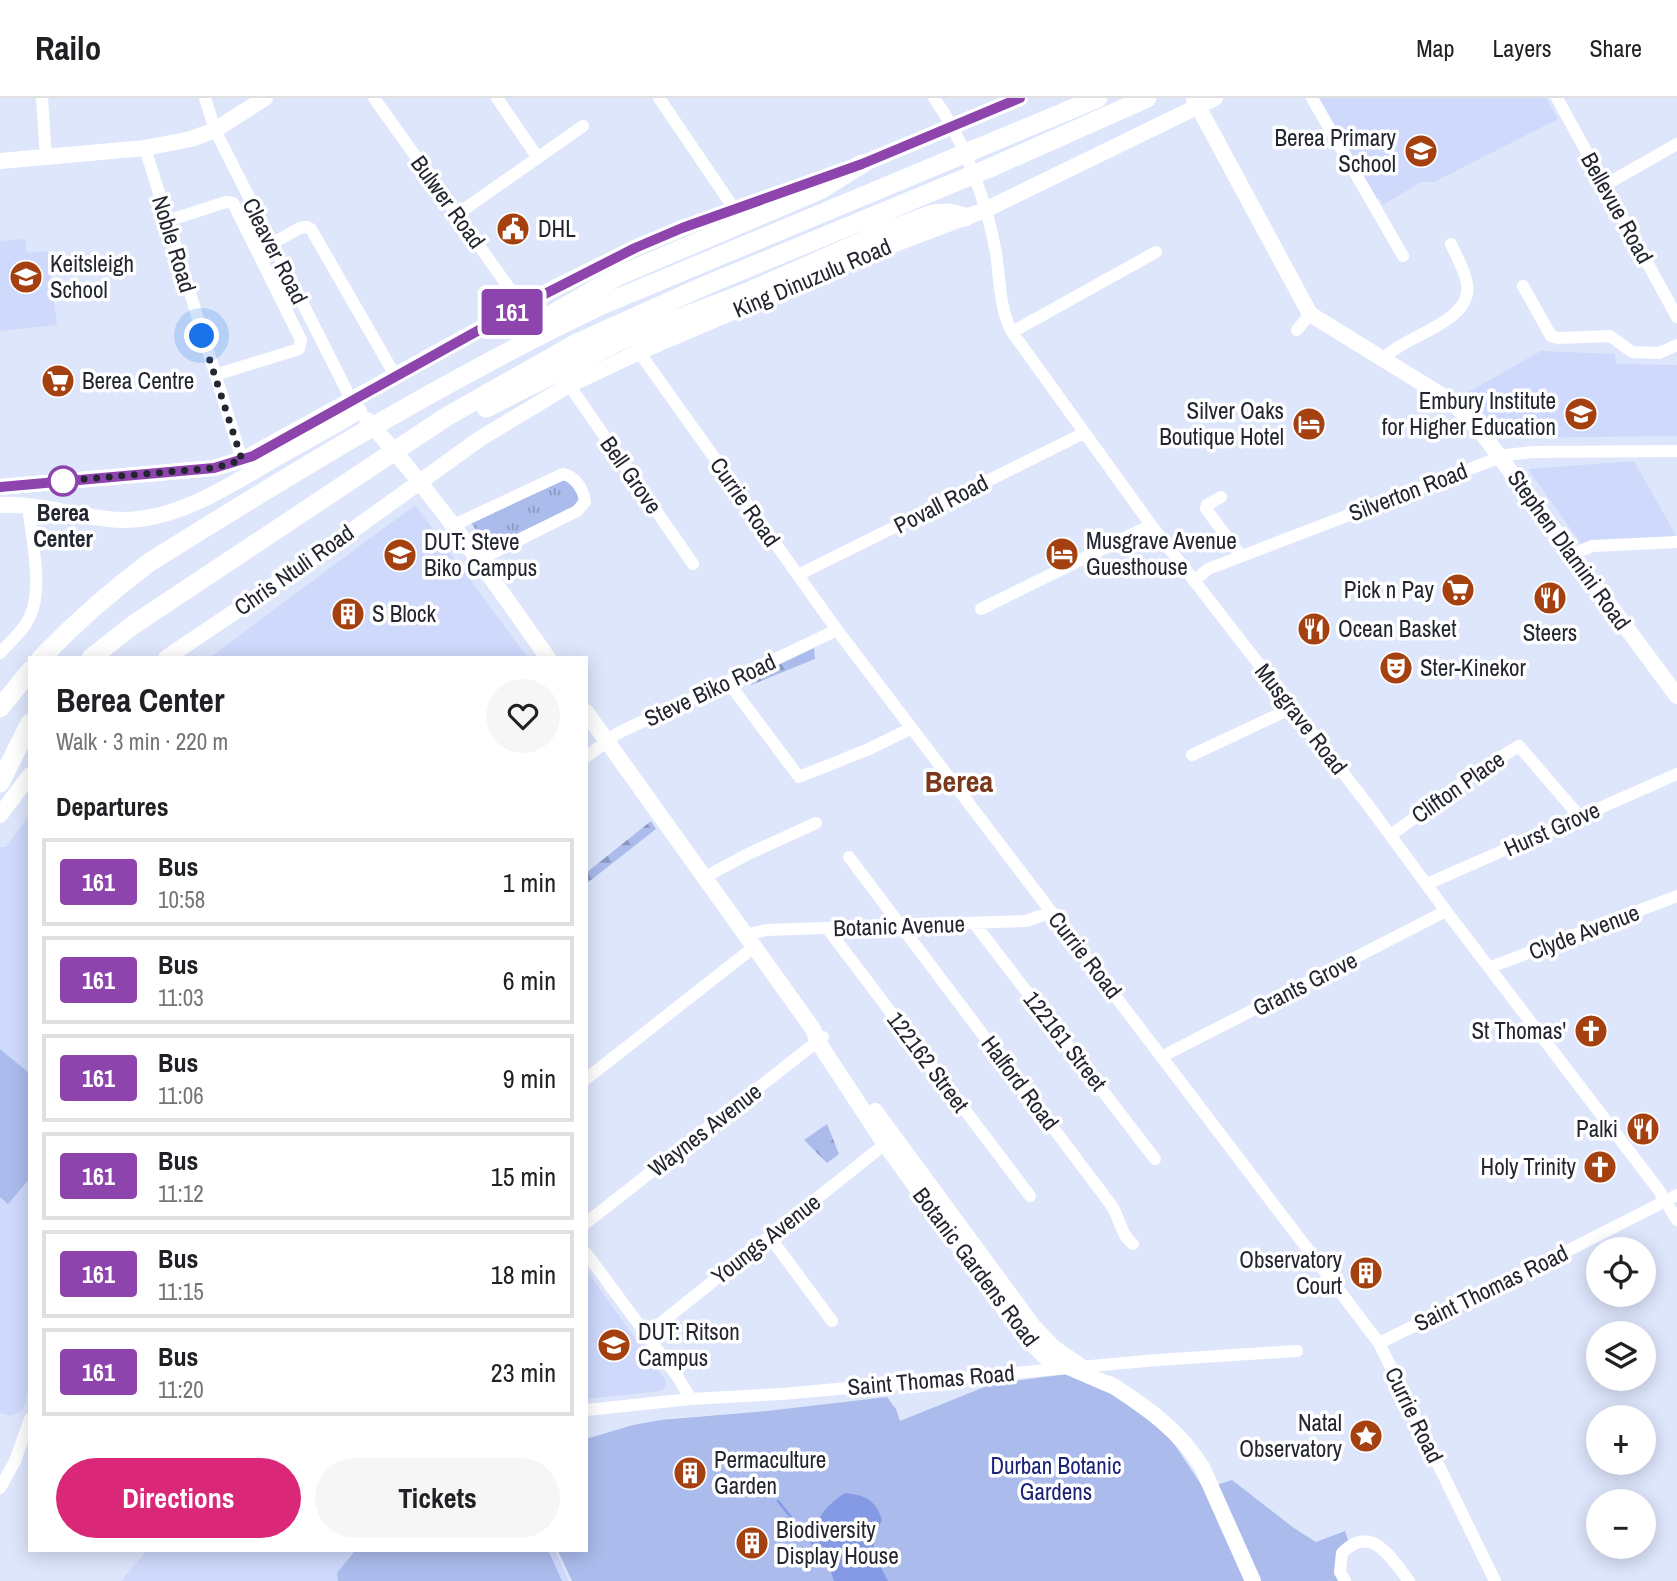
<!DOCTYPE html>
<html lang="en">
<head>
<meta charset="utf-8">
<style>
	:root { --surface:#fff; --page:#f6f6f6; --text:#202124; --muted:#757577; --line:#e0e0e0; --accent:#db2777 }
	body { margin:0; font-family:"Archivo Narrow",sans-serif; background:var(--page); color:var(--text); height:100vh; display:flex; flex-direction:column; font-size:26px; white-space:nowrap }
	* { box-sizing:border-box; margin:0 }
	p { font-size:23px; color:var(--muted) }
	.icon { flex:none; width:38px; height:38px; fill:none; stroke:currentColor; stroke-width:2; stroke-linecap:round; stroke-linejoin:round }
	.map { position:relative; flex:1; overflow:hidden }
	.panel { position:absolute; left:28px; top:558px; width:560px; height:896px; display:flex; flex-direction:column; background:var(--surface); border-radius:0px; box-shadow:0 4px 18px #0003 }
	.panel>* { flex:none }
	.badge { padding:0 14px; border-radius:5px; font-size:24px; line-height:46px }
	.controls { position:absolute; left:1586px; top:1139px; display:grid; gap:14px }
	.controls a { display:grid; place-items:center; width:70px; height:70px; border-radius:50%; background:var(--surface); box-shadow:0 4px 18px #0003; font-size:35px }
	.you { position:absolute; width:35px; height:35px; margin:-18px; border:5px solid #fff; border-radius:50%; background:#1a73e8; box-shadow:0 0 0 10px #1a73e833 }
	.map>.badge { position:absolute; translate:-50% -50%; box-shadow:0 0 0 4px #fff }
	h2 { padding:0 28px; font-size:26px; line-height:63px }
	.round { display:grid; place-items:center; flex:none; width:74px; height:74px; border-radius:37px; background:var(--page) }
	.head { display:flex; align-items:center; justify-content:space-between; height:119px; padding:0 28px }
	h1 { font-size:33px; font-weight:800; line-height:52px }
	.button { display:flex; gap:14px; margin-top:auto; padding:14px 28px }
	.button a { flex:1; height:80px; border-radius:42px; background:var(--accent); color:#fff; font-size:28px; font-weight:800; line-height:80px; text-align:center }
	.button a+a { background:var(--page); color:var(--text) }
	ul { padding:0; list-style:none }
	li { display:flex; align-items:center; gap:21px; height:88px; margin:0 14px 10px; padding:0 14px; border:4px solid var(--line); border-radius:0px }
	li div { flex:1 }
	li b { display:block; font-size:26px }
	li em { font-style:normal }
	li .badge { min-width:77px; font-weight:700; text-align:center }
	header { display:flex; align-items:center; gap:42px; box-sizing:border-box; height:98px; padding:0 35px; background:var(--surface); border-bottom:2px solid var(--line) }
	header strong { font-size:33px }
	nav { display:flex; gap:38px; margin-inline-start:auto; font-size:24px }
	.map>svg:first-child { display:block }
	.built { fill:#ced9fc }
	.green { fill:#abbbec }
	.forest { fill:url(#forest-firs) }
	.park { fill:url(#park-tufts) }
	.water { fill:#849ae5 }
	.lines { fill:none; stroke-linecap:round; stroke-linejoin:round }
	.stream { stroke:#849ae5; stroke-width:2.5 }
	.minor { stroke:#fff; stroke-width:12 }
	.major { stroke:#fff; stroke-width:16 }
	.highway { stroke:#fff; stroke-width:19 }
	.line-casing { stroke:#fff; stroke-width:16 }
	.line { stroke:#8e44ad; stroke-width:10 }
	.walk { stroke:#232631; stroke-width:7; stroke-dasharray:0 12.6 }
	.stop-dot { fill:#fff; stroke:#8e44ad; stroke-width:3.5 }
	.labels { text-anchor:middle; stroke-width:7; stroke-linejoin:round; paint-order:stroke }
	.poi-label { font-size:23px; fill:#232631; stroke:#fff; text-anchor:start }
	.street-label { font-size:23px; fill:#232631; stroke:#fff }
	.stop-label { font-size:23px; font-weight:bold; fill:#232631; stroke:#fff }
	.park-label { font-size:23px; fill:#1a2177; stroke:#fff }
	.district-label { font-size:30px; font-weight:bold; fill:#7a381d; stroke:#fff }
</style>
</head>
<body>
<header>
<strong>Railo</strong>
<nav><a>Map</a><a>Layers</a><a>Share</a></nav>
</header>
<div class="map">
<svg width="1677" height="1483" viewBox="0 0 1677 1483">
	<defs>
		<pattern id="forest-firs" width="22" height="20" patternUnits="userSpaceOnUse" patternTransform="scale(1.75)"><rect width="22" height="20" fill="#abbbec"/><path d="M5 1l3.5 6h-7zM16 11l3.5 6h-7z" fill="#8b98c0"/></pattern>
		<pattern id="park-tufts" width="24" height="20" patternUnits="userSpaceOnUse" patternTransform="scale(1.75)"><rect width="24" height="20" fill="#abbbec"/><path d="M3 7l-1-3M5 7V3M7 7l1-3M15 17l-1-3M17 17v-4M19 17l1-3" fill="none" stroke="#8b98c0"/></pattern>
	</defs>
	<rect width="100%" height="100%" fill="#dee6fc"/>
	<path class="built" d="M 1316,0 L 1546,0 L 1558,21 L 1434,84 L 1421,84 L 1383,107 L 1379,100 L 1374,103 Z
		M 25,141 L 27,155 L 48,153 L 57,227 L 0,233 L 0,143 Z
		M 1541,253 L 1615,256 L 1616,266 L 1677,267 L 1677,338 L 1503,340 L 1468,294 Z
		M 1634,363 L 1677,439 L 1582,447 L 1528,371 Z
		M 415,407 L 528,560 L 209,560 Z
		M 30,716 L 30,1287 L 23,1312 L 11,1318 L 0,1315 L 0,749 L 6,749 Z
		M 586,1172 L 666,1283 L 666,1289 L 660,1293 L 586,1301 Z
		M 147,1452 L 555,1453 L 569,1483 L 121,1483 Z"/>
	<path class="green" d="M 0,951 L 30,976 L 30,1080 L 8,1106 L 0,1099 Z
		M 1083,1274 L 1159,1323 L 1204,1391 L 1232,1382 L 1294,1430 L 1316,1444 L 1345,1433 L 1349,1445 L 1344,1483 L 572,1483 L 558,1453 L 586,1452 L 586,1341 L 633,1327 L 661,1322 L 767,1313 L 887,1299 L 896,1311 L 900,1323 L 992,1286 Z
		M 548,1452 L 562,1483 L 338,1483 L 337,1475 L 355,1453 Z"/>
	<path class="forest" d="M 814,550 L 815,561 L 751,587 L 756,578 Z
		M 651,723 L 656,731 L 586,786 L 586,775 Z
		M 827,1026 L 839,1056 L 827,1065 L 804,1042 Z"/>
	<path class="park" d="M 562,381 L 568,382 L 579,398 L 576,408 L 488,449 L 471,425 Z"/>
	<path class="water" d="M 845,1395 C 865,1397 876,1402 882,1422 C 867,1454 874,1454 888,1483 L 834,1483 C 830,1474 831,1464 827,1455 C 824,1449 823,1452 820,1446 C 807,1426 829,1405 845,1395 Z"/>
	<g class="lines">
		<path class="stream" d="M 778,1403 L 809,1442 L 813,1446 L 819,1445"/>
		<path class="minor" d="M 42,0 L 46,59
			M 205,0 L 215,32 L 352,303
			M 374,0 L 522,208
			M 497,0 L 538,60
			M 659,0 L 735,112
			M 934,0 C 964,42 987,104 996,155 C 1000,181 999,210 1012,234 L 1151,427 L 1368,707 L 1446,813 L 1658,1091 L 1677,1122
			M 1312,0 L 1403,158
			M 1557,0 L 1677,219
			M 145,50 L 242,362
			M 1605,87 L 1677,46
			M 456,117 L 583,28
			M 167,123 L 226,104 L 233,105 L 301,242 L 299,251 L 215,277
			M 271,146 L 300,130 L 307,129 L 311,131 L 396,279
			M 1523,188 L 1551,238 L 1558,240 L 1610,238 L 1632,254 L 1659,255 L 1677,247
			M 1297,232 L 1310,216
			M 1012,234 L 1156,154
			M 639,254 L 837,532 L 1379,1245 L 1495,1483
			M 1383,261 C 1404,237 1473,225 1467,186 C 1465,172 1456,158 1451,146
			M 569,287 L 693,466
			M 1221,399 L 1207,407 L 1206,411 L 1241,458
			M 454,427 L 563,376 C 575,378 584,392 585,404 L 577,413 L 479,462
			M 1573,456 L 1592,448 L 1677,444
			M 798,477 L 1084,335
			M 1194,483 L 1208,471 L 1506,357 L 1533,354 L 1677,353
			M 981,511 L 1151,427
			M 0,555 C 11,543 25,531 31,516 C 43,487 31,438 28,407
			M 728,584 L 799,679 L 869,651 L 912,630
			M 1192,657 L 1292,610
			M 586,659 L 618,635 L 837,532
			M 1391,737 L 1479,672 L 1519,648 L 1580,719
			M 849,759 L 1112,1108 C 1120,1121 1121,1137 1133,1146
			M 705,779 L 748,756 L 816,725
			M 1427,786 L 1677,676
			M 974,825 L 1155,1061
			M 827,830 L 1030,1098
			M 746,837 L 766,832 L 1026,823 L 1052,814
			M 1491,869 L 1677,798
			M 1163,958 L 1446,813
			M 586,981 L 754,849
			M 586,1125 L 823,939
			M 769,1138 L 832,1223
			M 586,1155 L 677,1278 L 691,1301
			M 647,1236 L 885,1046
			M 1379,1245 L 1536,1169 L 1677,1097
			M 586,1312 L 691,1301 L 782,1296 L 1157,1262 L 1297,1253
			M 0,1390 L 15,1363 L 30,1321
			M 1345,1483 L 1340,1474 L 1342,1455 C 1372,1425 1391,1460 1409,1483"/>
		<path class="major" d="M 1194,1 L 1310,216 L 1451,303 L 1482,335 L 1677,598
			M 0,63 L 145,50 L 191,41 L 215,32 L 265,0
			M 367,322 C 434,396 490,478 548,560
			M 0,389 L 214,370 L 242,362 L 554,190 L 635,150 L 683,130 L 862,66 L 1020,0
			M 0,407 C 42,405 81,421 122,422 C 179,422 228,388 275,361 C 303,345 332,330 359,313
			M 166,560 L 304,467 L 481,340 L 569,287 L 639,254 L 868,156 L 985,112 L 1215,0
			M 586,614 L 813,931 L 818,944 L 885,1046 L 1021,1234 L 1045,1259 L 1117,1290
			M 0,717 L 30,677
			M 875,1013 L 1033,1228 L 1053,1249 L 1079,1267
			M 1110,1286 C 1146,1309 1179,1332 1202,1369 L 1253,1483"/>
		<path class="highway" d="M 522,234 L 618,178 L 820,92 L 862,66
			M 486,310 L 615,245 L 750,193 L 884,134 L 933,116 L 949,115 L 965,119
			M 41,560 C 75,525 111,493 150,464 C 297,372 446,281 602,207 L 1098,0
			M 91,560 L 133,527 L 446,319 L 575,246 L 704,188 L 992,69 L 1147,0
			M 0,610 L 30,573
			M 0,685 L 30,625"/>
	</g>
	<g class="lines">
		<defs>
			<path id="line" d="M 0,389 L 214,370 L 253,358 L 531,203 L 635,150 L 682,130 L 862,66 L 1020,0"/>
		</defs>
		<use href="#line" class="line-casing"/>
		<use href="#line" class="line"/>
		<path class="walk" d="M 63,383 L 61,383 L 214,370 L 242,362 L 202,238"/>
	</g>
	<defs>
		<symbol id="school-disc" viewBox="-11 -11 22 22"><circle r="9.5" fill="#a54111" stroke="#fff"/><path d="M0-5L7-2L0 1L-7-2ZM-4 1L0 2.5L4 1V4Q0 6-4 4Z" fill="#fff"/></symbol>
		<symbol id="civic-disc" viewBox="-11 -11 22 22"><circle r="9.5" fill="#a54111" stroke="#fff"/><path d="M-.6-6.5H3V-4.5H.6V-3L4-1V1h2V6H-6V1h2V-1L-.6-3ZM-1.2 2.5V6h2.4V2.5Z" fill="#fff"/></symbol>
		<symbol id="supermarket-disc" viewBox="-11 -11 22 22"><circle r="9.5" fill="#a54111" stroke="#fff"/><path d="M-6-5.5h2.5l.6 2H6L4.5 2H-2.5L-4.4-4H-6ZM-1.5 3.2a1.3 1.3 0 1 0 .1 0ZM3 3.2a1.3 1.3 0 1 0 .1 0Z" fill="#fff"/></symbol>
		<symbol id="university-disc" viewBox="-11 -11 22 22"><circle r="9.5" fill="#a54111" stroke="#fff"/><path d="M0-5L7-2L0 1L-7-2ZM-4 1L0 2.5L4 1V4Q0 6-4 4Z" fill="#fff"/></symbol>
		<symbol id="hotel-disc" viewBox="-11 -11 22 22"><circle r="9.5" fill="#a54111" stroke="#fff"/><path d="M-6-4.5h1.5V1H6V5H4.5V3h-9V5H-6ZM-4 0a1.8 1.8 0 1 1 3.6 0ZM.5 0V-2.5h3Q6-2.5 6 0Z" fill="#fff"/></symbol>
		<symbol id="restaurant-disc" viewBox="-11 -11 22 22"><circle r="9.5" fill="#a54111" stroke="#fff"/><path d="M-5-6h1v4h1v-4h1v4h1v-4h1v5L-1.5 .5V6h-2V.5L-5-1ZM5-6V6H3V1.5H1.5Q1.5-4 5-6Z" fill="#fff"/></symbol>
		<symbol id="building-disc" viewBox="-11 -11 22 22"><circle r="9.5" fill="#a54111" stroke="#fff"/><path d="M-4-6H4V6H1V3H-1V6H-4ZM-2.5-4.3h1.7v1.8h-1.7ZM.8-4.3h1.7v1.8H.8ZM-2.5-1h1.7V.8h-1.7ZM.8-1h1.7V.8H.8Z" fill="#fff"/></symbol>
		<symbol id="theatre-disc" viewBox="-11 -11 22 22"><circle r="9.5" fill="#a54111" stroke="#fff"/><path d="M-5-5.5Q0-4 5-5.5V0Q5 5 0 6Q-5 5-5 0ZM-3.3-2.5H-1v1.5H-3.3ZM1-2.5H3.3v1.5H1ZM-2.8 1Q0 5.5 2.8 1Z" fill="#fff"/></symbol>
		<symbol id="church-disc" viewBox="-11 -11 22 22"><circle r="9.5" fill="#a54111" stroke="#fff"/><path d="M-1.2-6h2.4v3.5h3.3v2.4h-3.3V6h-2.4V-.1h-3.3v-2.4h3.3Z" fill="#fff"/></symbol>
		<symbol id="sight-disc" viewBox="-11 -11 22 22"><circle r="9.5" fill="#a54111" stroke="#fff"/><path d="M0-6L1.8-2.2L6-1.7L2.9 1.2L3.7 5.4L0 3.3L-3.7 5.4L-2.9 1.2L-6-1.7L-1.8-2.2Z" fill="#fff"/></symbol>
	</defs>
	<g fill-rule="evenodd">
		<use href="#school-disc" x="1402" y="34" width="38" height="38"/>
		<use href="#civic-disc" x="494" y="112" width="38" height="38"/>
		<use href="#school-disc" x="7" y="160" width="38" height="38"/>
		<use href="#supermarket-disc" x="39" y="264" width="38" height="38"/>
		<use href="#university-disc" x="1562" y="297" width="38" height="38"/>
		<use href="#hotel-disc" x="1290" y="307" width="38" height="38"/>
		<use href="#hotel-disc" x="1043" y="437" width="38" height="38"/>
		<use href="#university-disc" x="381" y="438" width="38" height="38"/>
		<use href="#supermarket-disc" x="1439" y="473" width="38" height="38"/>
		<use href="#restaurant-disc" x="1531" y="481" width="38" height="38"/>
		<use href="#building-disc" x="329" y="497" width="38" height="38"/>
		<use href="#restaurant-disc" x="1295" y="512" width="38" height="38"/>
		<use href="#theatre-disc" x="1377" y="551" width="38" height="38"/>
		<use href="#church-disc" x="1572" y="914" width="38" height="38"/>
		<use href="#restaurant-disc" x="1624" y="1012" width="38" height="38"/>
		<use href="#church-disc" x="1581" y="1050" width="38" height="38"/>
		<use href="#building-disc" x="1347" y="1156" width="38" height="38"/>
		<use href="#university-disc" x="595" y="1228" width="38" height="38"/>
		<use href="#sight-disc" x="1347" y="1319" width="38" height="38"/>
		<use href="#building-disc" x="671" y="1356" width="38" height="38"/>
		<use href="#building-disc" x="733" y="1426" width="38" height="38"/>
	</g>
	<circle class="stop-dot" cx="63" cy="383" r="14"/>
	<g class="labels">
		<g class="poi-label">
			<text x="1396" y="48" text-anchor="end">Berea Primary<tspan x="1396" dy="26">School</tspan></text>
			<text x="538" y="139">DHL</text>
			<text x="50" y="174">Keitsleigh<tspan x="50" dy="26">School</tspan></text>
			<text x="82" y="291">Berea Centre</text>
			<text x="1556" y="311" text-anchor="end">Embury Institute<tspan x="1556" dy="26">for Higher Education</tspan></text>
			<text x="1284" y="321" text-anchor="end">Silver Oaks<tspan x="1284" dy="26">Boutique Hotel</tspan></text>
			<text x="1086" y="451">Musgrave Avenue<tspan x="1086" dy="26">Guesthouse</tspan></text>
			<text x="424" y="452">DUT: Steve<tspan x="424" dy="26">Biko Campus</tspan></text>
			<text x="1434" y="500" text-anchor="end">Pick n Pay</text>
			<text x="372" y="524">S Block</text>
			<text x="1338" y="539">Ocean Basket</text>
			<text x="1550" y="543" text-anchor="middle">Steers</text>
			<text x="1420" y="578">Ster-Kinekor</text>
			<text x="1566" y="941" text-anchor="end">St Thomas'</text>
			<text x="1618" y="1039" text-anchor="end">Palki</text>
			<text x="1576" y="1077" text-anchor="end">Holy Trinity</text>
			<text x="1342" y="1170" text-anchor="end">Observatory<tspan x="1342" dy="26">Court</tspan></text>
			<text x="638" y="1242">DUT: Ritson<tspan x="638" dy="26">Campus</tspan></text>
			<text x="1342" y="1333" text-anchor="end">Natal<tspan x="1342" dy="26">Observatory</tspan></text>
			<text x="714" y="1370">Permaculture<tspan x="714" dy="26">Garden</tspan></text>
			<text x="776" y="1440">Biodiversity<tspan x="776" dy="26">Display House</tspan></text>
		</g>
		<g class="street-label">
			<text transform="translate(448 104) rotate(54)" y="8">Bulwer Road</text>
			<text transform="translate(1617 110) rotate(61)" y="8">Bellevue Road</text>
			<text transform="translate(174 146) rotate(73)" y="8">Noble Road</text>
			<text transform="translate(275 153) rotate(63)" y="8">Cleaver Road</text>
			<text transform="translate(812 180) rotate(-23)" y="8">King Dinuzulu Road</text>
			<text transform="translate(631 377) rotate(55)" y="8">Bell Grove</text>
			<text transform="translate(1408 394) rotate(-21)" y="8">Silverton Road</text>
			<text transform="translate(745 404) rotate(55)" y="8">Currie Road</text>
			<text transform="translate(941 406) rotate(-27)" y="8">Povall Road</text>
			<text transform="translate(1569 452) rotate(54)" y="8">Stephen Dlamini Road</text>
			<text transform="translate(294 472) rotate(-35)" y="8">Chris Ntuli Road</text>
			<text transform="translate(710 592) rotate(-25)" y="8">Steve Biko Road</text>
			<text transform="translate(1301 621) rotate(52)" y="8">Musgrave Road</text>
			<text transform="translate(1458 689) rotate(-35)" y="8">Clifton Place</text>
			<text transform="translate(1552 731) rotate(-24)" y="8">Hurst Grove</text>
			<text transform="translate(899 828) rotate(-2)" y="8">Botanic Avenue</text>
			<text transform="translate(1584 834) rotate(-21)" y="8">Clyde Avenue</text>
			<text transform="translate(1085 857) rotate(52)" y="8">Currie Road</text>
			<text transform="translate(1305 886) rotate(-27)" y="8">Grants Grove</text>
			<text transform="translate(1065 943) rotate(52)" y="8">122161 Street</text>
			<text transform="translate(928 964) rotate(53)" y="8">122162 Street</text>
			<text transform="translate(1020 985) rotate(53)" y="8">Halford Road</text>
			<text transform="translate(705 1032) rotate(-38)" y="8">Waynes Avenue</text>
			<text transform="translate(766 1141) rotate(-38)" y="8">Youngs Avenue</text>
			<text transform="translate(976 1169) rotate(53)" y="8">Botanic Gardens Road</text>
			<text transform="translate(1491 1190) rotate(-26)" y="8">Saint Thomas Road</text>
			<text transform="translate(931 1282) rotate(-5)" y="8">Saint Thomas Road</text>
			<text transform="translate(1414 1317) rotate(64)" y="8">Currie Road</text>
		</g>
		<g class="stop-label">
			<text x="63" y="423">Berea<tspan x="63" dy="26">Center</tspan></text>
		</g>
		<g class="park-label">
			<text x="1056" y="1376">Durban Botanic<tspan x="1056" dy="26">Gardens</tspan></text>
		</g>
		<g class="district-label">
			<text x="959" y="694">Berea</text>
		</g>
	</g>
</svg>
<div class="controls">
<a><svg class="icon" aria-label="locate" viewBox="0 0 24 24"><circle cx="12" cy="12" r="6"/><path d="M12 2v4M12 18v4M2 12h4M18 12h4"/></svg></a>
<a><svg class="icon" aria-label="layers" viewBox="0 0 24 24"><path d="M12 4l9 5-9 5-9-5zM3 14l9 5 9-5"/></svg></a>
<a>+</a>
<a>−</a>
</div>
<div class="you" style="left:202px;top:238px"></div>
<b class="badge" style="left:512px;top:214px;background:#8e44ad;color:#fff">161</b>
<section class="panel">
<div class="head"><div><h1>Berea Center</h1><p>Walk · 3 min · 220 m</p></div><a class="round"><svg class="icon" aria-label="heart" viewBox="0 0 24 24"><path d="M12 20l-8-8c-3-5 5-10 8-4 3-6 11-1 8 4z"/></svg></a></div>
<h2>Departures</h2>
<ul>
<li><span class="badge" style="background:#8e44ad;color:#fff">161</span><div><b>Bus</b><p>10:58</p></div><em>1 min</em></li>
<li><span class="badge" style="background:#8e44ad;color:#fff">161</span><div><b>Bus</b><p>11:03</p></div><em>6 min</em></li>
<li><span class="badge" style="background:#8e44ad;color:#fff">161</span><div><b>Bus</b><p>11:06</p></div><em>9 min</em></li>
<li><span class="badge" style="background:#8e44ad;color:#fff">161</span><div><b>Bus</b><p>11:12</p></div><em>15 min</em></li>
<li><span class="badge" style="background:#8e44ad;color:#fff">161</span><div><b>Bus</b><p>11:15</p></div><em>18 min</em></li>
<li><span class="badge" style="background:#8e44ad;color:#fff">161</span><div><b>Bus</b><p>11:20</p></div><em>23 min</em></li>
</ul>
<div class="button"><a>Directions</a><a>Tickets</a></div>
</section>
</div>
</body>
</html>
